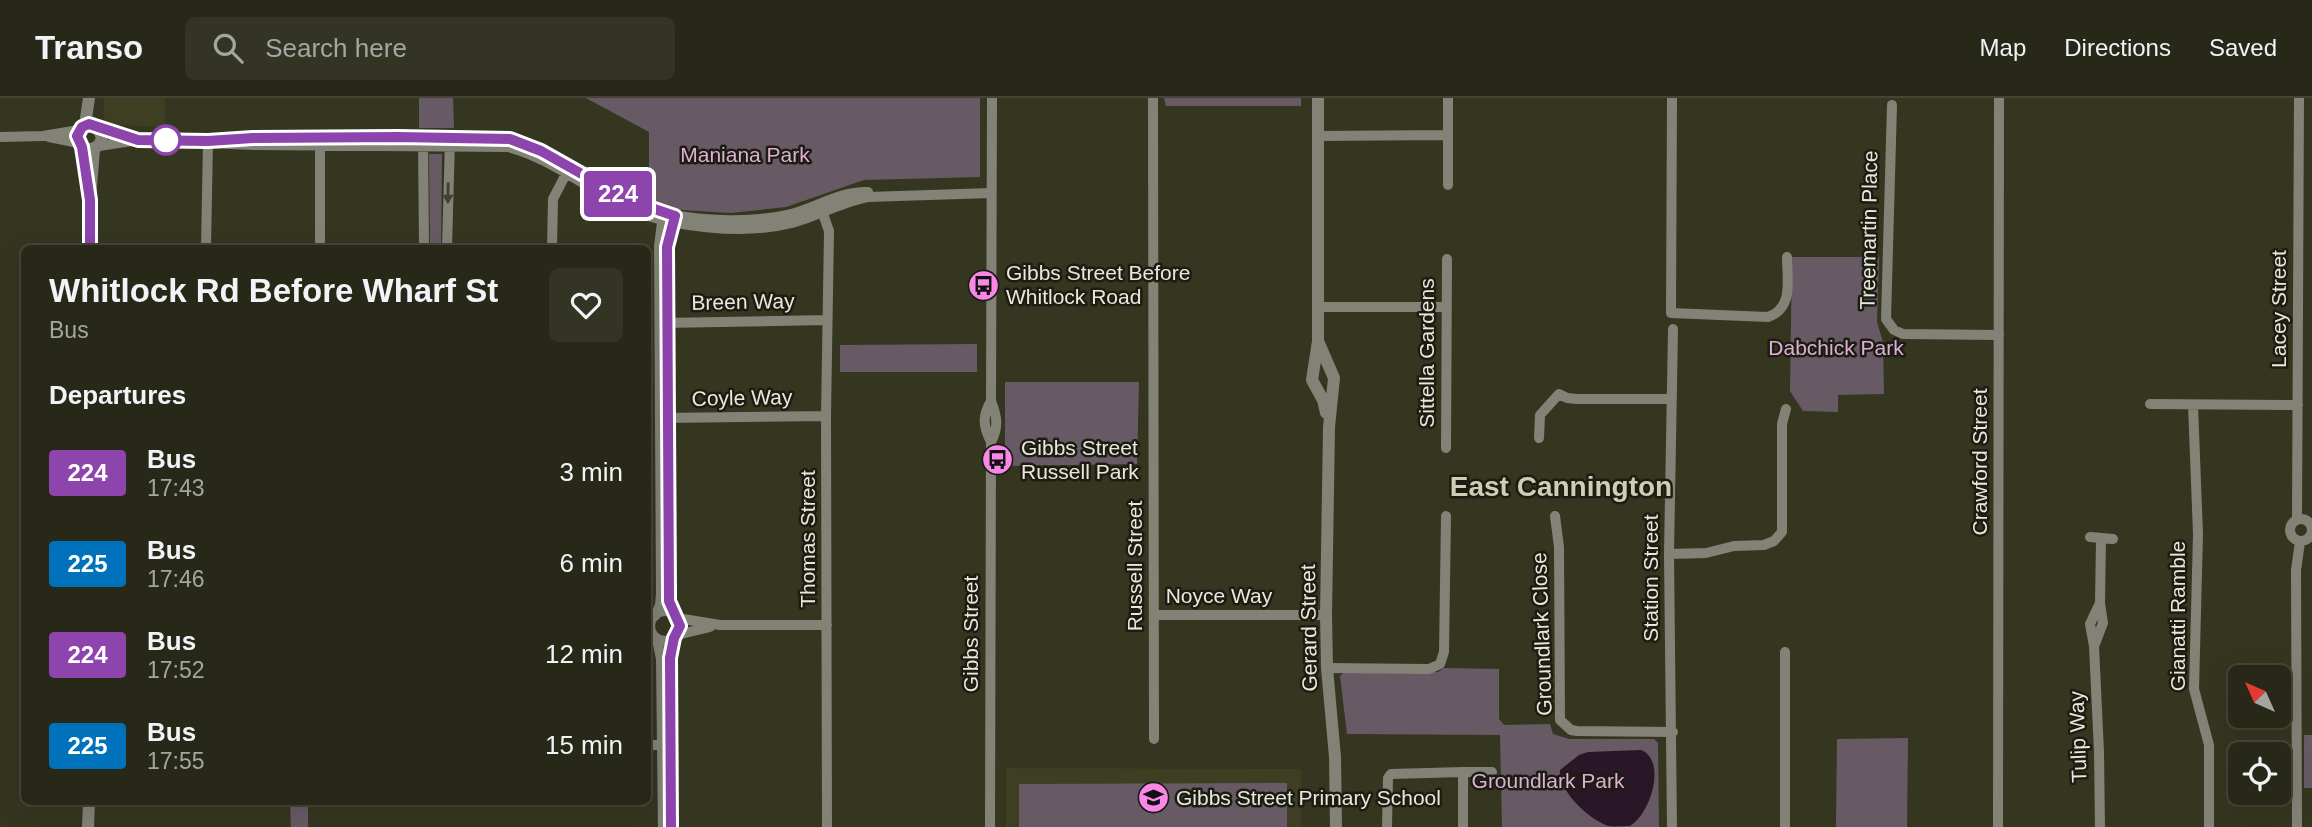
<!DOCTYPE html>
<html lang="en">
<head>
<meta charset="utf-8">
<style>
	:root { --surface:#282818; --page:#343425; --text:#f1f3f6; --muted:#a5a6a2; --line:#444437 }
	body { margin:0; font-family:Helvetica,sans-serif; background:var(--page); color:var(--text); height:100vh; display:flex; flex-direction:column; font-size:26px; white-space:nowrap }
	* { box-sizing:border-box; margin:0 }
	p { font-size:23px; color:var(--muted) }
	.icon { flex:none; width:38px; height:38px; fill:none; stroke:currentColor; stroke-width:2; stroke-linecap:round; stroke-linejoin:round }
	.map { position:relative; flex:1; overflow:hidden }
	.details { position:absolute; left:21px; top:147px; width:630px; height:560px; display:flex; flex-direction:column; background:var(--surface); border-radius:10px; box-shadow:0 7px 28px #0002,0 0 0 2px var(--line) }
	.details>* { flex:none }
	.badge { padding:0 14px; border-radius:5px; font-size:24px; line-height:46px }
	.needle { width:46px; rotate:315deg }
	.buttons { position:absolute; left:2228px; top:567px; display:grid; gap:14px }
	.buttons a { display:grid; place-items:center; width:63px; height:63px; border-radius:10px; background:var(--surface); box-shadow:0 7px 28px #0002,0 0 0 2px var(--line); font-size:35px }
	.map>.badge { position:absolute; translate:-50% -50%; box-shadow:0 0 0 4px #fff }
	h2 { padding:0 28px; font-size:26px; line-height:63px }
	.round { display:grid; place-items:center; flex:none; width:74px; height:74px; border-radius:10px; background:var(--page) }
	.overview { display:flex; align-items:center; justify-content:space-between; height:119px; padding:0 28px }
	h1 { font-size:33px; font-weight:800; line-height:52px }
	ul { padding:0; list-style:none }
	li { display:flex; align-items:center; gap:21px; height:91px; padding:0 28px }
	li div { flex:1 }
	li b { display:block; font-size:26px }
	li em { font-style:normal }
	li .badge { min-width:77px; font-weight:700; text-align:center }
	header { display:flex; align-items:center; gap:42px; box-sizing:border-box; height:98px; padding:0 35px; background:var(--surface); border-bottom:2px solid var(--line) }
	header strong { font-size:33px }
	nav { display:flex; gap:38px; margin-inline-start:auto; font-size:24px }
	.search { width:490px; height:63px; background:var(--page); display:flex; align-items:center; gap:18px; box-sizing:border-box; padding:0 24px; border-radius:10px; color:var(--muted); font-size:26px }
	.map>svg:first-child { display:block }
	.built { fill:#3e3e22 }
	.green { fill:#685a65 }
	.water { fill:#291626 }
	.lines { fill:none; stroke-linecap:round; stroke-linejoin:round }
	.minor { stroke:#828276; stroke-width:10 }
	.tertiary { stroke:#828276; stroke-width:12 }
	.oneway { fill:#404036 }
	.line-casing { stroke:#fff; stroke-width:16 }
	.line { stroke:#8e44ad; stroke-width:10 }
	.stop-dot { fill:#fff; stroke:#8e44ad; stroke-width:3.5 }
	.labels { text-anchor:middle; stroke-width:5; stroke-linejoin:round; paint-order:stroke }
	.park-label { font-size:21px; fill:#dcafd3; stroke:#1c1c13 }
	.street-label { font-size:21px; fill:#e8e8db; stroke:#1c1c13 }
	.poi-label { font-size:21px; fill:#e8e8db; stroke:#1c1c13; text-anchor:start }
	.district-label { font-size:28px; font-weight:bold; fill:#cdceb3; stroke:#1c1c13 }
</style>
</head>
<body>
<header>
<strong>Transo</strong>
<div class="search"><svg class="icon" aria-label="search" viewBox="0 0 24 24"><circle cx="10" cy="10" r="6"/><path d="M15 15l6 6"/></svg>Search here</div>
<nav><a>Map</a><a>Directions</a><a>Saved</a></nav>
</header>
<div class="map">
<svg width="2312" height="729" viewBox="0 0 2312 729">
	<rect width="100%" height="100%" fill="#353620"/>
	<path class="built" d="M 104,0 L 165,0 L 165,29 L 112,27 L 104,20 Z
		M 1006,670 L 1301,671 L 1301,729 L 1006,729 Z"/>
	<path class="green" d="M 419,0 L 453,0 L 454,30 L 419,30 Z
		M 586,0 L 980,0 L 980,79 L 864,82 L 786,109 L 731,115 L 681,112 L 658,106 L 642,98 L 649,86 L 649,34 Z
		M 1164,0 L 1301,0 L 1301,8 L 1166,8 Z
		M 429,56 L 442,56 L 441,150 L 430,150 Z
		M 1792,159 L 1879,159 L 1877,224 L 1883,244 L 1884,296 L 1838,297 L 1838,314 L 1803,313 L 1790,293 Z
		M 977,246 L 977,274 L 840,274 L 840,247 Z
		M 1005,284 L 1139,284 L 1137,366 L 1005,368 Z
		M 1444,570 L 1499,571 L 1499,621 L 1504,627 L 1550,626 L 1553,636 L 1569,641 L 1654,641 L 1658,645 L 1659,729 L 1502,729 L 1500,637 L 1347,636 L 1340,578 L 1345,574 L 1438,574 Z
		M 2304,637 L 2312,637 L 2312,690 L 2304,690 Z
		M 1908,640 L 1907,729 L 1836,729 L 1837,641 Z
		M 1287,685 L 1287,729 L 1019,729 L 1019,686 Z
		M 170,704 L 312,704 L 312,705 L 308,705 L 308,729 L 291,729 L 290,705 L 170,706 Z"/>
	<path class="water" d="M 1641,652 C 1667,662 1651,716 1630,728 C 1623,728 1615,729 1608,728 C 1589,721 1558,693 1560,672 L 1579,657 L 1588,654 Z"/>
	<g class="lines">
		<path class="minor" d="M 1153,0 L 1154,641
			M 1672,0 L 1671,215 L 1768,219 C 1794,210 1787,182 1787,159
			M 1892,7 L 1886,221 L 1894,232 L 1903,236 L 1999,237
			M 99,31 L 132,40
			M 1318,38 L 1448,37
			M 0,39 L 43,38 L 79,32
			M 49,39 L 79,45
			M 270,40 L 510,41 C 531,46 548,57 567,69 C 600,89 636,110 674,117 C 708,124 758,124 791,116 C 818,109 840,93 868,94
			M 320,41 L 320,150
			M 423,41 L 424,150
			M 99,48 L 138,42 L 254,47 L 508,49 C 551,60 588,92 628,110 C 671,130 745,137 792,125 C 818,118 841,104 868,99 L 991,95
			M 1448,87 L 1448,0
			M 821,110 L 829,133 L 826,318 L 827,729
			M 674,120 L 667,149 L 669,495 L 674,516
			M 206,150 L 208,43
			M 447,150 L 450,42
			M 552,150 L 553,101 L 568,72
			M 1318,209 L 1447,209
			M 662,225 L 827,222
			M 2150,306 L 2298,307
			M 2193,307 L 2198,436 L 2194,591 L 2209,647 L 2209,729
			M 662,320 L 826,318
			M 1539,340 L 1540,317 L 1559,296 L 1567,300 L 1577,301 L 1672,301
			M 991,344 C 983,328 982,318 991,303
			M 1446,350 L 1447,161
			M 1555,418 L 1559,449 L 1560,622 L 1571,632 L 1577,633 L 1673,634
			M2290 432a11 11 0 1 1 22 0a11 11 0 1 1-22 0Z
			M 2297,421 L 2299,0
			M 2090,439 L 2113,441
			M 1669,456 L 1706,455 L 1734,448 L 1764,447 L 1774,443 L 1782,434 L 1782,326 L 1786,311
			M650 528a15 15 0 1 1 30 0a15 15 0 1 1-30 0Z
			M 1154,517 L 1326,517
			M 655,518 L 660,507 L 661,496 L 659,148 L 663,116
			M 677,520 L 720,527 L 827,527
			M 677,537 L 710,529
			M 657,541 L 661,561 L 663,729
			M 2095,546 L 2103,525 L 2100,505 L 2101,441
			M 1785,554 L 1785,729
			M 1327,570 L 1429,571 L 1440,566 L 1444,554 L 1446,418
			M 648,647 L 669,647
			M 1463,674 L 1492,674
			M 671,729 L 670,560 L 674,540
			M 990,729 L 991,344 C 999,329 997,318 991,303 L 992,0
			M 1387,729 L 1388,680 L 1391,676 L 1463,674 L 1463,729
			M 1672,729 L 1669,456 L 1673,231
			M 1998,729 L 1999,0
			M 2100,729 L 2099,654 L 2094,548 L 2090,526 L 2100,505
			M 2297,729 L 2296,472 L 2300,444"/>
		<path class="tertiary" d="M 89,0 L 85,27 L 79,32 L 77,39 L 82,49 L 90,102
			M 1318,0 L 1318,243 L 1312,282 L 1323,302 L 1326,315
			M 85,27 L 97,29 L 102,39 C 101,48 94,52 86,51
			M 90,150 L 90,102 L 94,51
			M 1318,243 L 1334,280 L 1329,329 L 1326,517 L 1327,570 L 1335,659 L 1336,729
			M 88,729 L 89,704"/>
	</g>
	<defs><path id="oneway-solid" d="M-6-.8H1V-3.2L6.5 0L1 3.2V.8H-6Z" transform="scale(1.75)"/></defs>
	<use class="oneway" href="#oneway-solid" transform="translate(448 95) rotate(91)"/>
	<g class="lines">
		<defs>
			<path id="line" d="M 90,150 L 90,102 L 82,49 L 77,38 L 82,29 L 89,26 L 138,42 L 208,43 L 253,40 L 398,39 L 510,41 L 541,53 L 628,102 L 675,118 L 667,149 L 669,495 L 669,503 L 680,528 L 674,540 L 670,560 L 671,729"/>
		</defs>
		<use href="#line" class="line-casing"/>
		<use href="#line" class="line"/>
	</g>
	<defs>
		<symbol id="bus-disc" viewBox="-11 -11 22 22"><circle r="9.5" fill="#f987e8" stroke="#1c1c13"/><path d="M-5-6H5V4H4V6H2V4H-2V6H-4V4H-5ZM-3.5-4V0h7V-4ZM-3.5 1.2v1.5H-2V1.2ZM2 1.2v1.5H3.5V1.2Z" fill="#111"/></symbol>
		<symbol id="school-disc" viewBox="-11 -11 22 22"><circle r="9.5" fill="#f987e8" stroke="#1c1c13"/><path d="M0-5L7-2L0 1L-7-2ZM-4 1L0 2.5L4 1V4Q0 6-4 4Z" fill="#111"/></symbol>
	</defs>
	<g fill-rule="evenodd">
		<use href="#bus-disc" x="966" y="170" width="35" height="35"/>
		<use href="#bus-disc" x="980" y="344" width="35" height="35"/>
		<use href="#school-disc" x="1136" y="682" width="35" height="35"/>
	</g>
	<circle class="stop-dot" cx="166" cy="42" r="14"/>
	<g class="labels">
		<g class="park-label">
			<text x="745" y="64">Maniana Park</text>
			<text x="1836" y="257">Dabchick Park</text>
			<text x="1548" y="690">Groundlark Park</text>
		</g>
		<g class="street-label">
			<text transform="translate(1869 132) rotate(-89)" y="7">Treemartin Place</text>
			<text transform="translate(743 204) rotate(-1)" y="7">Breen Way</text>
			<text transform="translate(2279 211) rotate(-90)" y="7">Lacey Street</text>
			<text transform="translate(1427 255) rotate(-90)" y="7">Sittella Gardens</text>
			<text transform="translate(742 300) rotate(-1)" y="7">Coyle Way</text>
			<text transform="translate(1980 364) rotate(-90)" y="7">Crawford Street</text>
			<text transform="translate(808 441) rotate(-90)" y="7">Thomas Street</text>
			<text transform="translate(1135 468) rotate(-90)" y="7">Russell Street</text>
			<text transform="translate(1651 480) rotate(-90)" y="7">Station Street</text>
			<text x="1219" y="505">Noyce Way</text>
			<text transform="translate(2178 518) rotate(-90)" y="7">Gianatti Ramble</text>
			<text transform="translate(1309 530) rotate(-91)" y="7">Gerard Street</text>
			<text transform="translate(971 536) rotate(-90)" y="7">Gibbs Street</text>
			<text transform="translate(1542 536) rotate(-92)" y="7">Groundlark Close</text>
			<text transform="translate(2078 639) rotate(-92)" y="7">Tulip Way</text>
		</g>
		<g class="poi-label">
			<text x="1006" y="182">Gibbs Street Before<tspan x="1006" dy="24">Whitlock Road</tspan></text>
			<text x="1021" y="357">Gibbs Street<tspan x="1021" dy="24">Russell Park</tspan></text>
			<text x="1176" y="707">Gibbs Street Primary School</text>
		</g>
		<g class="district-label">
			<text x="1561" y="398">East Cannington</text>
		</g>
	</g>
</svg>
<div class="buttons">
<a><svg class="needle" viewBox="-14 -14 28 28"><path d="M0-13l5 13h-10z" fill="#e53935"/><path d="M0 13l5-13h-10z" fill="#a5a6a2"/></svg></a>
<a><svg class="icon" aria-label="locate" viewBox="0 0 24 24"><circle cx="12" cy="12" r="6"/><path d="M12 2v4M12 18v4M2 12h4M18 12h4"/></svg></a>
</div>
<b class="badge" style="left:618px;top:96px;background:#8e44ad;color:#fff">224</b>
<section class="details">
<div class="overview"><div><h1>Whitlock Rd Before Wharf St</h1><p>Bus</p></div><a class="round"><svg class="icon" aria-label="heart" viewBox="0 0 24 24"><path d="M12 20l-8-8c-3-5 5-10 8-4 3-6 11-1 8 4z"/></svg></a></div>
<h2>Departures</h2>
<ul>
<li><span class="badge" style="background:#8e44ad;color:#fff">224</span><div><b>Bus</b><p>17:43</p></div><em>3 min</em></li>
<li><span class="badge" style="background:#0072bc;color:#fff">225</span><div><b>Bus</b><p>17:46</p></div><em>6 min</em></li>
<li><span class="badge" style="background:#8e44ad;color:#fff">224</span><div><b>Bus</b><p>17:52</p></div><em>12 min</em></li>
<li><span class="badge" style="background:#0072bc;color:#fff">225</span><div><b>Bus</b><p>17:55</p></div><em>15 min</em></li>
</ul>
</section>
</div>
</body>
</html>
